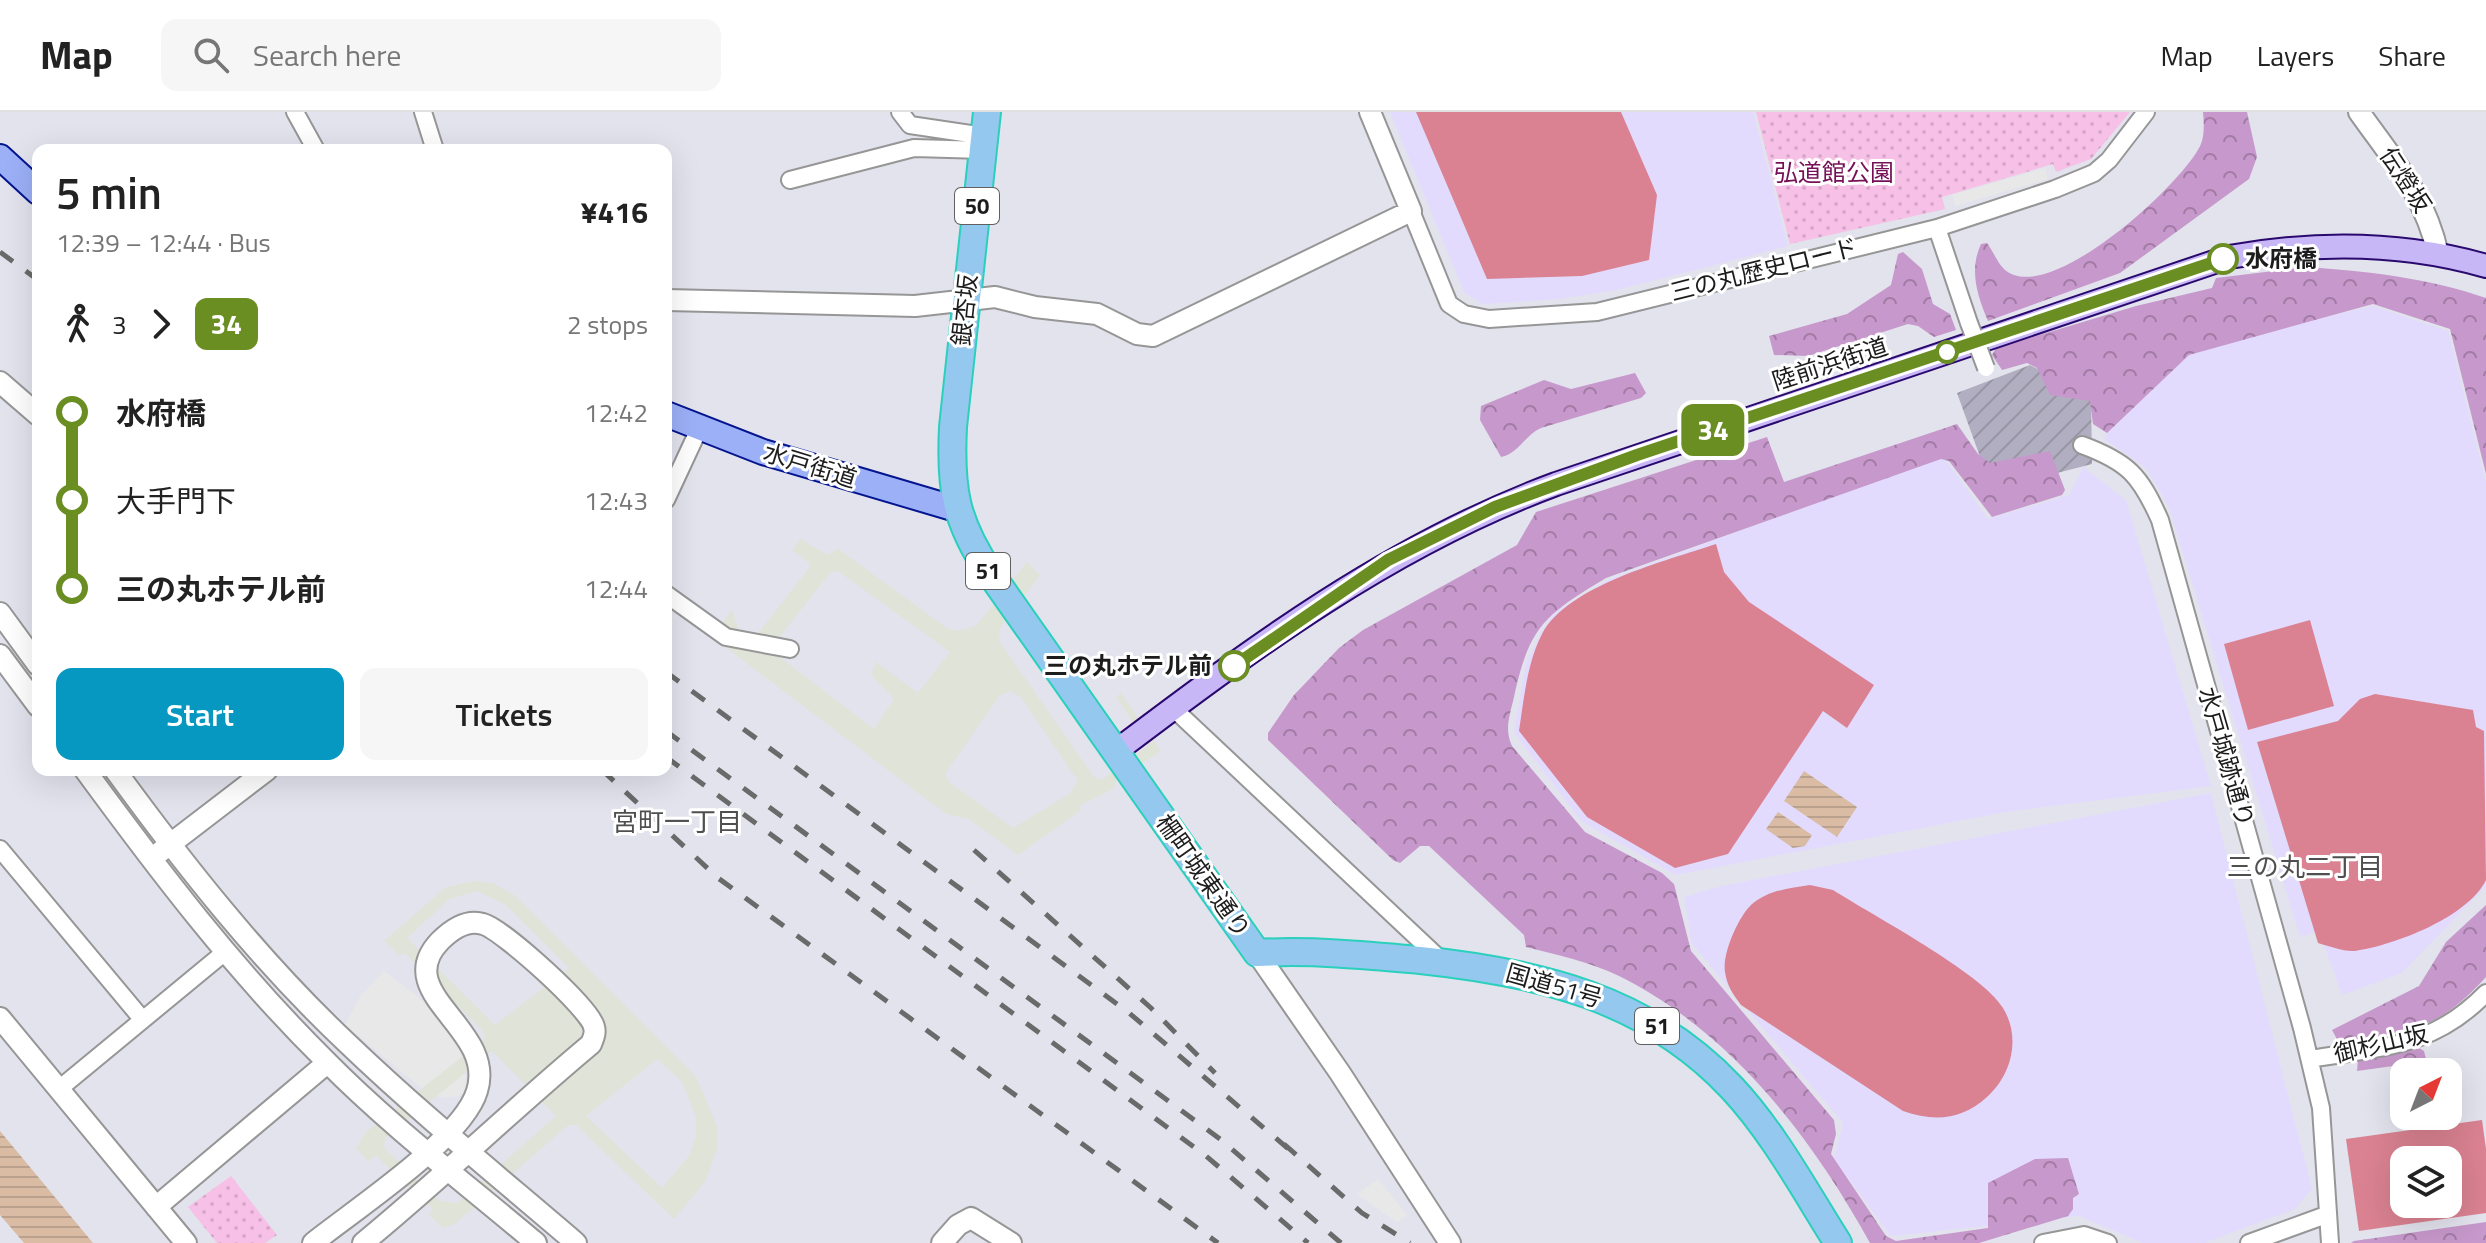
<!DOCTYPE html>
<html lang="en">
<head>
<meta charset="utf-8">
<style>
	:root { --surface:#fff; --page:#f6f6f6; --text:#222; --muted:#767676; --line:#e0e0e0; --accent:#0798c1 }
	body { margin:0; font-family:"Titillium Web","Noto Sans JP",sans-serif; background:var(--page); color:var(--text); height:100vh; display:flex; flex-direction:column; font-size:30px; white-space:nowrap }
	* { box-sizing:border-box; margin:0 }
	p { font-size:26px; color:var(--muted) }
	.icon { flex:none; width:44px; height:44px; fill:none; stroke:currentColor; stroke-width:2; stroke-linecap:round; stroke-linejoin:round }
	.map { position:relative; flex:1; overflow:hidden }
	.panel { position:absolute; left:32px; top:32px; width:640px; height:632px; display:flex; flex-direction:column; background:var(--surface); border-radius:16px; box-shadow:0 8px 32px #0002 }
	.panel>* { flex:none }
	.badge { padding:0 16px; border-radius:12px; font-size:28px; line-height:52px }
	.needle { width:52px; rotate:42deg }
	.fabs { position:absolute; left:2390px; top:946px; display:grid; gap:16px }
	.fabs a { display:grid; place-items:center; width:72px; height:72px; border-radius:16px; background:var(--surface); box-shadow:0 8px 32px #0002; font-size:40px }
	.map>.badge { position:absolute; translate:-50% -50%; box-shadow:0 0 0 4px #fff }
	.legs { display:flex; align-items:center; gap:12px; height:88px; padding:0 24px; font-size:26px }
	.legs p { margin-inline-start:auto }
	.headline { display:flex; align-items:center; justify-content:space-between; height:136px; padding:0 24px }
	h1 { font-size:44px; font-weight:600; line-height:60px }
	.action { display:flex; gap:16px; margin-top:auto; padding:16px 24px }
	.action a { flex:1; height:92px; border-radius:16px; background:var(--accent); color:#fff; font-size:32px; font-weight:600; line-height:92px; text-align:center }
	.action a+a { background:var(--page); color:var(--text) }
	ul { padding:0 24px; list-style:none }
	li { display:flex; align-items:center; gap:28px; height:88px; font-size:30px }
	li i { display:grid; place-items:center; width:12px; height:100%; margin:0 10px; background:currentColor }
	li i::after { content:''; width:20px; height:20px; margin:-10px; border:6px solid; border-radius:50%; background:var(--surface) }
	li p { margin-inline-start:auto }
	li:first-child i { background:linear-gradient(#0000 50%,currentColor 0) }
	li:last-child i { background:linear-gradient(currentColor 50%,#0000 0) }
	header { display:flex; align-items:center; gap:48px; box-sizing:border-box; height:112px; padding:0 40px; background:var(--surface); border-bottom:2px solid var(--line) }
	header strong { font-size:38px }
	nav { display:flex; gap:44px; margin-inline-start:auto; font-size:28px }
	.search { width:560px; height:72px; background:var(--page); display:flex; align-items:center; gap:20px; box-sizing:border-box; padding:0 28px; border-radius:16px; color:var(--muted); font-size:30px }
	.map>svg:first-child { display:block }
	.education { fill:#e2dbfe }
	.construction { fill:url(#construction-furrows) }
	.forest { fill:url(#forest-crowns) }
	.park { fill:url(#park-dots) }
	.pitch { fill:#da8291; fill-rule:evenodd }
	.parking { fill:#e8e8e8 }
	.plaza { fill:#e0e3d7; fill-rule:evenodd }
	.water { fill:url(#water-rules) }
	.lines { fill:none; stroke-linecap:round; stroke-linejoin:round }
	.minor-casing { stroke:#969696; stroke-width:20 }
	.tertiary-casing { stroke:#969696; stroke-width:24 }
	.secondary-casing { stroke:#2a096e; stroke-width:26 }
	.primary-casing { stroke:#05158f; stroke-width:28 }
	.trunk-casing { stroke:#2ad0bc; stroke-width:30 }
	.minor { stroke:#fff; stroke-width:16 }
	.tertiary { stroke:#fff; stroke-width:20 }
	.secondary { stroke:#c8b7f7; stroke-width:22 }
	.primary { stroke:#9cb0f8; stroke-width:24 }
	.trunk { stroke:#94c8ee; stroke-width:26 }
	.rail { stroke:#6a6a6a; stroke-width:5; stroke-dasharray:16 16; stroke-linecap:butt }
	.minor-bridge-casing { stroke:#969696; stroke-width:20; stroke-linecap:butt }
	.minor-bridge { stroke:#fff; stroke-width:16 }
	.line-1-casing { stroke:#fff; stroke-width:18 }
	.line-1 { stroke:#6b8e23; stroke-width:12 }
	.stop-1-dot { fill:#fff; stroke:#6b8e23; stroke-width:4 }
	.labels { text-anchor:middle; stroke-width:6; stroke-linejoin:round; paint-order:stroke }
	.shield { fill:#fff; stroke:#606060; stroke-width:2 }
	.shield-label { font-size:22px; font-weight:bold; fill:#1c1c1c }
	.park-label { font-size:24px; fill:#750f56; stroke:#fff }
	.street-label { font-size:24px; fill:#1c1c1c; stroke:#fff }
	.stop-label { font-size:24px; font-weight:bold; fill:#1c1c1c; stroke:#fff; text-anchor:start }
	.neighbourhood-label { font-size:26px; fill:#4f4f4f; stroke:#fff }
</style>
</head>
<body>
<header>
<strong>Map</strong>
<div class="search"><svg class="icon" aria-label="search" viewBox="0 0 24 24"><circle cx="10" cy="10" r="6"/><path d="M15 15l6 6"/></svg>Search here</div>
<nav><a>Map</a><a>Layers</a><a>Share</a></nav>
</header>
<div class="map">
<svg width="2486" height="1131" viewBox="0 0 2486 1131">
	<defs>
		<pattern id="construction-furrows" width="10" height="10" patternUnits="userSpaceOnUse" patternTransform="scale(2)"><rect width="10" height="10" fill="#b2aec1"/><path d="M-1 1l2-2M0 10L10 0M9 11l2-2" fill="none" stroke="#9895a5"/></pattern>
		<pattern id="forest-crowns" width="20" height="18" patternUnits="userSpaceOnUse" patternTransform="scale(2)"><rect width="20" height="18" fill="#c798cb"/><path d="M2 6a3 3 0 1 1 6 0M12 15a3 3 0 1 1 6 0" fill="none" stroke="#a17ba4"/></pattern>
		<pattern id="park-dots" width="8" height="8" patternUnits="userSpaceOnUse" patternTransform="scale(2)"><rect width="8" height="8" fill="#f7c0e6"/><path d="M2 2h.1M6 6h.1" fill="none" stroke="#d3a4c5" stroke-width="1.8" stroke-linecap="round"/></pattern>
		<pattern id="water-rules" width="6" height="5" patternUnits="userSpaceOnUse" patternTransform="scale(2)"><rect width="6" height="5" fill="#dabca4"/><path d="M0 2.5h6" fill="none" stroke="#baa18d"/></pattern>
	</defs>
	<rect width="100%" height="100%" fill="#e2e3ed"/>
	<path class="education" d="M 1390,0 L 1753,0 L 1788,134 L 1617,178 L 1559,187 L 1482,192 L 1464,180 Z
		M 2373,194 L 2448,219 L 2486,371 L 2486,774 L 2402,861 L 2342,883 L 2319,819 L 2300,825 L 2169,395 L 2146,356 L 2104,327 L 2124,284 L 2173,241 Z
		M 1942,343 L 1988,407 L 2069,383 L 2083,355 L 2126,388 L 2211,674 L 2005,700 L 1676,763 L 1581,709 L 1514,620 L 1526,552 L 1541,520 L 1556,499 L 1608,468 Z
		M 2211,681 L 2312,1077 L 2295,1097 L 2204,1131 L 2143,1131 L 2079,1104 L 1891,1124 L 1834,1047 L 1843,1011 L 1692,832 L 1684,785 L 1721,774 Z"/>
	<path class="construction" d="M 2030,253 L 2091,286 L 2092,352 L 1992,378 L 1957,281 Z"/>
	<path class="forest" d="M 2203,0 L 2247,0 L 2257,45 L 2249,67 L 2120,161 L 1988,209 C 1977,183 1969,158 1981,132 L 1987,131 C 1996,143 1999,158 2014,163 C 2063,180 2177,76 2199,36 C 2205,26 2204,11 2203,0 Z
		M 1903,140 L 1922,157 L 1933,192 L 1950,202 L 1956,218 L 1934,225 L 1918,214 L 1908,212 L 1808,244 L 1774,243 L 1769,224 L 1847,202 L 1891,173 L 1898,142 Z
		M 2306,155 C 2367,159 2428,166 2486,186 L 2486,362 L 2450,217 L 2373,192 L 2189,243 L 2107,321 L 2093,312 L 2090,289 L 2050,283 L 2037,256 L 2027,251 L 2002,258 L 1992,243 L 1996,236 L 2136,194 L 2212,176 L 2216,166 Z
		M 1635,261 L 1646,281 L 1641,286 L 1541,316 C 1525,323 1518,342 1501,345 L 1480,308 L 1481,294 L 1544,268 L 1571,277 Z
		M 1957,312 L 1978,342 L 1990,351 L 2050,339 L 2065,378 L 2062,383 L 1992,405 L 1949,349 L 1941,347 L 1606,466 C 1546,502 1529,514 1514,585 C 1510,603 1504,617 1512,634 L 1585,720 L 1662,761 L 1674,772 L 1691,839 L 1834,1008 L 1836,1022 L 1831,1042 L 1886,1124 L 1896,1129 L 1988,1116 L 1988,1071 L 2035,1047 L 2068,1046 L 2079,1082 L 2073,1086 L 2073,1097 L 2068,1104 L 1979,1131 L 1870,1131 C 1811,1024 1730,919 1619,864 C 1590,850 1558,843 1526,835 L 1524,823 L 1429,734 L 1420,734 L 1400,751 L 1393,748 L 1268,628 L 1268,621 L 1294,583 L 1339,536 L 1363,518 L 1517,433 L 1536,400 L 1767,325 L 1784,370 Z
		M 2486,793 L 2486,865 C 2434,922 2410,917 2339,931 L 2332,918 L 2419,874 L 2446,830 Z
		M 2419,936 L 2424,939 L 2426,947 L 2422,950 L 2357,959 L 2358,948 Z
		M 2486,1110 L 2486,1131 L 2351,1131 L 2354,1129 Z"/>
	<path class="park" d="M 1756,0 L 2130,0 L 2091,47 L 2056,60 L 2053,52 L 1942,85 L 1945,97 L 1790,132 Z
		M 231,1064 L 277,1123 L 265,1131 L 217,1131 L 188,1095 Z"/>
	<path class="pitch" d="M 1416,0 L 1621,0 L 1657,83 L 1649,148 L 1582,164 L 1487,167 Z
		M 1716,432 L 1724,460 L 1749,490 L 1874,573 L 1847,616 L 1823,599 L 1728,742 L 1675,756 L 1587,705 L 1519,619 C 1524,587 1527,551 1542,522 C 1568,473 1666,449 1716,432 Z
		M 2310,508 L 2334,594 L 2248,618 L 2224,532 Z
		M 2375,582 L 2473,598 L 2476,615 L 2484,619 L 2486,768 C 2468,805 2395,833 2355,839 C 2344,840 2329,834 2318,831 L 2257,630 L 2338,609 L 2360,587 Z
		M 1810,773 L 1833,778 C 1872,803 1982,861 2003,896 C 2021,925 2012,963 1987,985 C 1962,1008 1934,1010 1903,999 L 1741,893 C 1733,882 1727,874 1725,860 C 1722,842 1738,805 1752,792 C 1769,778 1790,776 1810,773 Z
		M 2482,1008 L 2486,1037 L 2486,1101 L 2359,1119 L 2346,1027 ZM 2404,1048 L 2448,1048 L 2448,1092 L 2404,1092 Z"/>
	<path class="parking" d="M 2045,56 L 2048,67 L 1955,94 L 1952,83 Z
		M 384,859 L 418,885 L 447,913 L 463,938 L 467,976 L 459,984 L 442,986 L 420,975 L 345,913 L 361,883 Z
		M 1378,1067 L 1407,1103 L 1397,1111 L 1357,1082 Z"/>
	<path class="plaza" d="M 801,427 L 827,443 L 838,437 L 947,516 L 958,519 L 976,514 L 1027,450 L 1040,463 L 1000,516 L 999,529 L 1094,665 L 1102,668 L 1149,633 L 1116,585 L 1121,581 L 1161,639 L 1116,669 L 1113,677 L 1079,694 L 1081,698 L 1018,743 L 969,707 L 946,702 L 712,525 L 732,498 L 739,519 L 753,528 L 809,456 L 809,451 L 792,438 ZM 838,459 L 950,540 L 918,581 L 876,550 L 871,563 L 894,587 L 874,617 L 777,543 L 781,523 L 830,461 ZM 1010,579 L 1021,585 L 1078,669 L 1069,682 L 1013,716 L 949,670 L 945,662 L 1000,583 Z
		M 473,769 L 493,771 L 515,784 L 696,965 L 717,1014 L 717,1037 L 705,1070 L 674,1107 L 576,1013 L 568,1013 L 455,1112 L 443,1116 L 429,1102 L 433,1097 L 376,1044 L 368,1049 L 356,1036 L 366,1020 L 485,927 L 483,919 L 405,841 L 399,843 L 384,829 L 445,776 ZM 477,779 L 505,792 L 569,856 L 495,913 L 407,826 L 449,787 ZM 492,939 L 556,1004 L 457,1091 L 440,1089 L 384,1036 L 385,1026 ZM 657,947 L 682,970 L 696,1005 L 696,1024 L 689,1044 L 662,1076 L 586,1004 Z"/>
	<path class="water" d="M 1804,659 L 1857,695 L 1837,725 L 1784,689 Z
		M 1778,700 L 1812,723 L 1805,734 L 1793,736 L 1766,717 Z
		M 0,1019 L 93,1131 L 24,1131 L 0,1103 Z"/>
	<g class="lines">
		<defs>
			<path id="minor" d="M 295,0 L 316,38
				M 423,0 L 435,38
				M 900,0 L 910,13 L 984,24
				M 790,68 L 914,36 L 983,38
				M 1411,99 L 1449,192 L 1464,202 L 1489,207 L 1597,200 L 1937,116 L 2055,77 L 2094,61 L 2109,48 L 2146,0
				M 1937,116 L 1969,211
				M 2082,333 C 2128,350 2140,363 2160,408 L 2302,916 L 2321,996 L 2330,1131
				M 666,388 L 699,317
				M 666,482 L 726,525 L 790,537
				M 1174,597 L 1442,849
				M 0,737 L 142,907
				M 2310,947 C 2381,935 2433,936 2486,881
				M 59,977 L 225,840
				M 2043,1131 L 2084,1123 L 2108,1131
				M 2249,1131 L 2326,1103"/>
			<path id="tertiary" d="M 2359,0 C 2393,48 2425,83 2438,142
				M 666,188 L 915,194 L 995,185 L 1035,195 L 1097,202 L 1137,222 L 1153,224 L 1411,99 L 1370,0
				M 0,270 L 38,303
				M 0,501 L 38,553
				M 0,543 L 38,594
				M 85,658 C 159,759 235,859 325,948 C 390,1014 465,1071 536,1131
				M 115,658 C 185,754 260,849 347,931 C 420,1001 499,1065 576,1131
				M 160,740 L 267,658
				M 1257,841 L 1340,961 L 1450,1131
				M 0,906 L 186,1131
				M 156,1095 L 327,951
				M 313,1131 C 354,1098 463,1027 477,979 C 497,916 389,882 440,829 C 451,818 467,807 483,812 C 502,817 591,897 594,915 C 596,921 593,927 591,932 C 513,997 441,1067 363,1131
				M 942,1131 L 958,1113 L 971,1106 L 1011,1131"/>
			<path id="secondary" d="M 1115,640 C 1254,535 1391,433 1556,372 L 2229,145 C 2314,130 2403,130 2486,154"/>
			<path id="primary" d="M 0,45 L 38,80
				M 666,302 L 763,340 L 956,397"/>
			<path id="trunk" d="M 987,0 L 953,315 C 950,376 955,409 990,461 L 1257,841 C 1312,838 1365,843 1420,848 C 1537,860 1648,886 1732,976 C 1774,1021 1805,1079 1838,1131"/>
		</defs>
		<use href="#minor" class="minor-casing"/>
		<use href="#tertiary" class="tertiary-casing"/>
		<use href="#secondary" class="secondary-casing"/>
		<use href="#primary" class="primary-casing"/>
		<use href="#trunk" class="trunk-casing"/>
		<use href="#minor" class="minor"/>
		<use href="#tertiary" class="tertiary"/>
		<use href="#secondary" class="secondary"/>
		<use href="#primary" class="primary"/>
		<use href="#trunk" class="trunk"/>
		<path class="rail" d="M 0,140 L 38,168
			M 666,560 L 1128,900 L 1292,1040
			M 666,619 L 1220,1027 L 1341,1131
			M 666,645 L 1206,1044 L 1308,1131
			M 602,658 L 718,766 L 1218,1131
			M 974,738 L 1151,896 L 1215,961
			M 1284,1032 L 1362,1101 L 1410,1131"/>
		<defs>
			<path id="minor-bridge" d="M 1969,211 L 1986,256"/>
		</defs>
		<use href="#minor-bridge" class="minor-bridge-casing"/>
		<use href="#minor-bridge" class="minor-bridge"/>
	</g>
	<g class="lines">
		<defs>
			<path id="line-1" d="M 1234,554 L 1388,448 L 1495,395 L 1637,343 L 2223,147"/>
		</defs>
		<use href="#line-1" class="line-1-casing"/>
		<use href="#line-1" class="line-1"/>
	</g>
	<g class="stop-1-dot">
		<circle cx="2223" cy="147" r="14"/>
		<circle cx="1947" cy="240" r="10"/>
		<circle cx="1234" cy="554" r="14"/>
	</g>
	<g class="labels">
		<g class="shield">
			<rect x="955" y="76" width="44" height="36" rx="6"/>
			<rect x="966" y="441" width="44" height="36" rx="6"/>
			<rect x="1635" y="896" width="44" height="36" rx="6"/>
		</g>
		<g class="shield-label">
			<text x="977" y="102">50</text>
			<text x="988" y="467">51</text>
			<text x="1657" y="922">51</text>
		</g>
		<g class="park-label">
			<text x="1834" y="69">弘道館公園</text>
		</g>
		<g class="street-label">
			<text transform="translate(2405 68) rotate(57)" y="8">伝燈坂</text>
			<text transform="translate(1764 158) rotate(-14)" y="8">三の丸歴史ロード</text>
			<text transform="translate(965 198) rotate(-84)" y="8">銀杏坂</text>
			<text transform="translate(1830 252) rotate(-18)" y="8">陸前浜街道</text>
			<text transform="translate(810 354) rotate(17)" y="8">水戸街道</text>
			<text transform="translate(2226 645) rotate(74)" y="8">水戸城跡通り</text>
			<text transform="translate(1203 764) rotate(55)" y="8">柵町城東通り</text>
			<text transform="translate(1554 874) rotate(16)" y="8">国道51号</text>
			<text transform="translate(2381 932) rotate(-13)" y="8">御杉山坂</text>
		</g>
		<g class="stop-label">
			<text x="2245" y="155">水府橋</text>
			<text x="1212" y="562" text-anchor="end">三の丸ホテル前</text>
		</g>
		<g class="neighbourhood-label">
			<text x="677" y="719">宮町一丁目</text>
			<text x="2305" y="764">三の丸二丁目</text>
		</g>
	</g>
</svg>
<div class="fabs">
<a><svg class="needle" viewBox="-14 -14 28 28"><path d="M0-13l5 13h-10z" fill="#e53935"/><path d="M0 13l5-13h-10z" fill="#767676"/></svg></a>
<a><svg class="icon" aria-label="layers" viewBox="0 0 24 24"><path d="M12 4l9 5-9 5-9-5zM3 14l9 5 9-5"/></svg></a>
</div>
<b class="badge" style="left:1713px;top:318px;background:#6b8e23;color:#fff">34</b>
<section class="panel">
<div class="headline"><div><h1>5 min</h1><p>12:39 – 12:44 · Bus</p></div><b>¥416</b></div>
<div class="legs"><svg class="icon" aria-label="walk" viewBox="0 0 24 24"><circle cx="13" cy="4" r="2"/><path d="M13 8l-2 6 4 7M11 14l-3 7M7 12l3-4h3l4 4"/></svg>3<svg class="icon" aria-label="forward" viewBox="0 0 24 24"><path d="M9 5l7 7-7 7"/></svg><b class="badge" style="background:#6b8e23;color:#fff">34</b><p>2 stops</p></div>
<ul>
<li><i style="color:#6b8e23"></i><b>水府橋</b><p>12:42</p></li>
<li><i style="color:#6b8e23"></i><span>大手門下</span><p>12:43</p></li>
<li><i style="color:#6b8e23"></i><b>三の丸ホテル前</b><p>12:44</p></li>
</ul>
<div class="action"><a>Start</a><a>Tickets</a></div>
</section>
</div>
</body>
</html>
